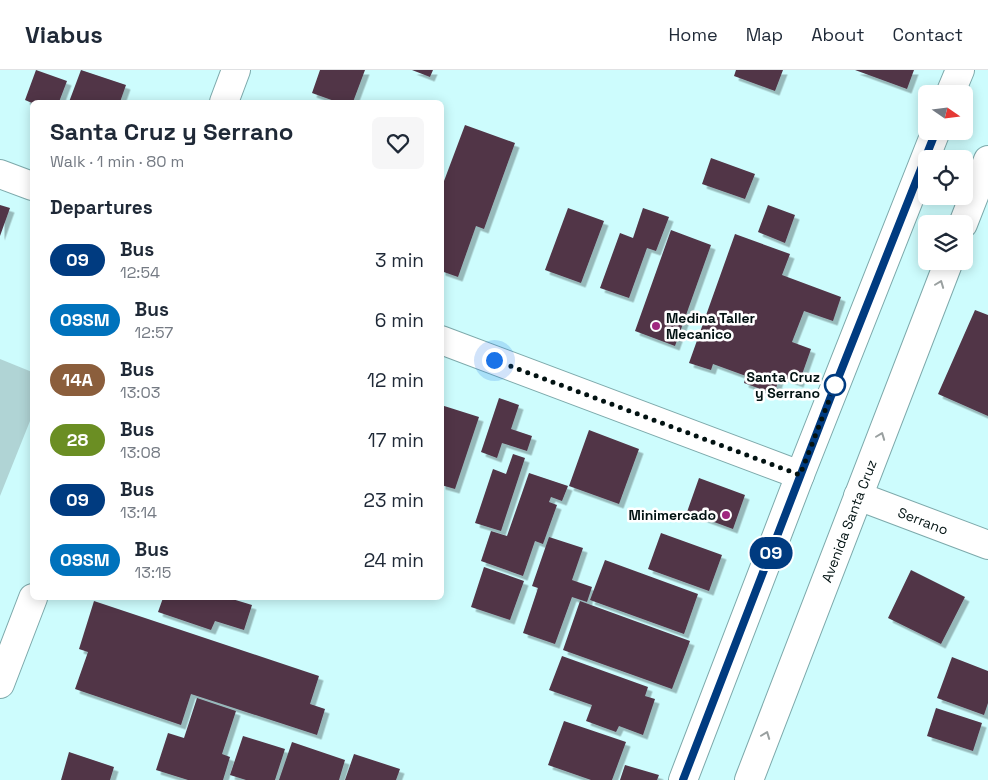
<!DOCTYPE html>
<html lang="en">
<head>
<meta charset="utf-8">
<style>
	:root { --surface:#fff; --page:#f6f6f7; --text:#1f2937; --muted:#747a83; --line:#e0e1e3 }
	body { margin:0; font-family:"Space Grotesk",sans-serif; background:var(--page); color:var(--text); height:100vh; display:flex; flex-direction:column; font-size:19px; white-space:nowrap }
	* { box-sizing:border-box; margin:0 }
	p { font-size:16px; color:var(--muted) }
	.icon { flex:none; width:28px; height:28px; fill:none; stroke:currentColor; stroke-width:2; stroke-linecap:round; stroke-linejoin:round }
	.map { position:relative; flex:1; overflow:hidden }
	.panel { position:absolute; left:30px; top:30px; width:414px; height:500px; display:flex; flex-direction:column; background:var(--surface); border-radius:8px; box-shadow:0 2px 12px #0003 }
	.panel>* { flex:none }
	.badge { padding:0 10px; border-radius:16px; font-size:18px; line-height:32px }
	.needle { width:32px; rotate:104deg }
	.controls { position:absolute; left:918px; top:15px; display:grid; gap:10px }
	.controls a { display:grid; place-items:center; width:55px; height:55px; border-radius:8px; background:var(--surface); box-shadow:0 2px 12px #0003; font-size:25px }
	.you { position:absolute; width:25px; height:25px; margin:-12px; border:4px solid #fff; border-radius:50%; background:#1a73e8; box-shadow:0 0 0 8px #1a73e833 }
	.map>.badge { position:absolute; translate:-50% -50%; box-shadow:0 0 0 2px #fff }
	h2 { padding:0 20px; font-size:19px; line-height:45px }
	.round { display:grid; place-items:center; flex:none; width:52px; height:52px; border-radius:8px; background:var(--page) }
	.summary { display:flex; align-items:center; justify-content:space-between; height:85px; padding:0 20px }
	h1 { font-size:24px; font-weight:700; line-height:38px }
	ul { padding:0; list-style:none }
	li { display:flex; align-items:center; gap:15px; height:60px; padding:0 20px }
	li div { flex:1 }
	li b { display:block; font-size:19px }
	li em { font-style:normal }
	li .badge { min-width:55px; font-weight:700; text-align:center }
	header { display:flex; align-items:center; gap:30px; box-sizing:border-box; height:70px; padding:0 25px; background:var(--surface); border-bottom:1px solid var(--line) }
	header strong { font-size:24px }
	nav { display:flex; gap:28px; margin-inline-start:auto; font-size:18px }
	.map>svg:first-child { display:block }
	.green { fill:#b0d4d5 }
	.building { fill:#513547; filter:url(#shadow) }
	.lines { fill:none; stroke-linecap:round; stroke-linejoin:round }
	.minor-casing { stroke:#7da9ab; stroke-width:30 }
	.secondary-casing { stroke:#7da9ab; stroke-width:30 }
	.minor { stroke:#fff; stroke-width:28 }
	.secondary { stroke:#fff; stroke-width:28 }
	.oneway { stroke:#9aa0a0 }
	.line-casing { stroke:#fff; stroke-width:11 }
	.line { stroke:#003b80; stroke-width:8 }
	.walk { stroke:#021212; stroke-width:5; stroke-dasharray:0 9 }
	.poi-dot { fill:#a0277f; stroke:#fff; stroke-width:2 }
	.stop-dot { fill:#fff; stroke:#003b80; stroke-width:2.5 }
	.labels { text-anchor:middle; stroke-width:5; stroke-linejoin:round; paint-order:stroke }
	.poi-label { font-size:14px; font-weight:bold; fill:#021212; stroke:#fff; text-anchor:start }
	.stop-label { font-size:14px; font-weight:bold; fill:#021212; stroke:#fff; text-anchor:end }
	.street-label { font-size:14px; fill:#021212; stroke:#fff }
</style>
</head>
<body>
<header>
<strong>Viabus</strong>
<nav><a>Home</a><a>Map</a><a>About</a><a>Contact</a></nav>
</header>
<div class="map">
<svg width="988" height="710" viewBox="0 0 988 710">
	<defs>
		<filter id="shadow"><feDropShadow dx="4.5" dy="4.5" stdDeviation="0" flood-color="#0004"/></filter>
	</defs>
	<rect width="100%" height="100%" fill="#cdfcfd"/>
	<path class="green" d="M 0,289 L 32,302 L 32,346 L 0,426 Z"/>
	<path class="building" d="M 36,0 L 67,11 L 59,32 L 32,33 L 25,30 Z
		M 81,0 L 126,15 L 120,32 L 69,32 Z
		M 320,0 L 365,0 L 353,32 L 337,32 L 312,23 Z
		M 412,0 L 433,0 L 430,7 Z
		M 736,0 L 783,0 L 775,21 L 734,6 Z
		M 855,0 L 914,0 L 907,19 Z
		M 465,55 L 515,73 L 484,159 L 476,156 L 458,207 L 441,201 L 441,119 Z
		M 711,88 L 755,104 L 745,129 L 702,114 Z
		M 0,135 L 10,138 L 0,166 Z
		M 768,135 L 795,145 L 785,173 L 758,162 Z
		M 568,138 L 604,151 L 581,213 L 545,200 Z
		M 643,138 L 669,147 L 656,181 L 647,178 L 629,228 L 600,218 L 620,163 L 633,168 Z
		M 671,160 L 711,175 L 675,276 L 635,261 Z
		M 735,164 L 790,184 L 782,205 L 841,227 L 833,251 L 804,241 L 792,272 L 811,279 L 799,313 L 780,306 L 774,324 L 744,313 L 746,306 L 713,294 L 711,300 L 689,293 Z
		M 975,240 L 988,245 L 988,346 L 938,324 Z
		M 499,328 L 519,335 L 511,359 L 532,366 L 527,381 L 502,373 L 497,388 L 481,382 Z
		M 441,335 L 479,347 L 455,419 L 441,415 Z
		M 589,360 L 639,379 L 619,434 L 569,416 Z
		M 513,384 L 525,388 L 501,461 L 475,453 L 493,399 L 506,404 Z
		M 529,403 L 568,416 L 562,431 L 551,427 L 549,432 L 557,435 L 543,474 L 535,471 L 523,506 L 481,491 L 491,461 L 507,466 Z
		M 699,408 L 745,425 L 733,459 L 687,442 Z
		M 661,463 L 722,485 L 709,521 L 648,499 Z
		M 549,467 L 583,478 L 572,510 L 592,517 L 587,532 L 572,527 L 555,574 L 523,563 L 538,518 L 532,516 Z
		M 605,490 L 698,524 L 684,564 L 590,530 Z
		M 484,497 L 524,511 L 510,550 L 471,537 Z
		M 911,500 L 965,527 L 941,574 L 888,548 Z
		M 163,528 L 229,528 L 252,535 L 244,560 L 215,551 L 211,560 L 158,542 Z
		M 94,531 L 319,606 L 310,634 L 325,639 L 317,665 L 191,624 L 181,655 L 75,619 L 88,582 L 79,579 Z
		M 580,531 L 690,571 L 672,619 L 563,580 Z
		M 562,586 L 648,617 L 645,626 L 655,629 L 643,665 L 619,656 L 616,662 L 586,651 L 592,635 L 549,620 Z
		M 952,587 L 988,601 L 988,633 L 984,645 L 937,628 Z
		M 197,628 L 236,641 L 222,684 L 230,687 L 223,710 L 188,710 L 156,700 L 168,663 L 184,668 Z
		M 936,638 L 982,653 L 973,681 L 927,666 Z
		M 564,651 L 626,672 L 612,710 L 591,710 L 548,695 Z
		M 243,666 L 285,679 L 275,710 L 246,710 L 230,705 Z
		M 292,672 L 345,690 L 339,710 L 279,710 Z
		M 69,682 L 114,697 L 110,710 L 61,710 Z
		M 354,684 L 400,699 L 396,710 L 345,710 Z
		M 625,695 L 659,705 L 657,710 L 620,710 Z"/>
	<g class="lines">
		<defs>
			<path id="minor" d="M 224,32 L 236,0
				M 0,104 L 32,116
				M 441,270 L 800,405
				M 858,426 L 988,475
				M 0,614 L 33,528"/>
			<path id="secondary" d="M 950,24 L 960,0
				M 963,154 L 988,90
				M 683,710 L 800,405 L 936,61
				M 749,710 L 949,191"/>
		</defs>
		<use href="#minor" class="minor-casing"/>
		<use href="#secondary" class="secondary-casing"/>
		<use href="#minor" class="minor"/>
		<use href="#secondary" class="secondary"/>
	</g>
	<defs><path id="oneway-chevron" d="M-2-3.5L2.5 0L-2 3.5" fill="none" stroke-width="1.6" stroke-linecap="round" stroke-linejoin="round" transform="scale(1.25)"/></defs>
	<g class="oneway">
		<use href="#oneway-chevron" transform="translate(940 214) rotate(-69)"/>
		<use href="#oneway-chevron" transform="translate(881 366) rotate(-69)"/>
		<use href="#oneway-chevron" transform="translate(766 665) rotate(-69)"/>
	</g>
	<g class="lines">
		<defs>
			<path id="line" d="M 683,710 L 833,321 L 936,61"/>
		</defs>
		<use href="#line" class="line-casing"/>
		<use href="#line" class="line"/>
		<path class="walk" d="M 494,290 L 800,405 L 835,315"/>
	</g>
	<g class="poi-dot">
		<circle cx="656" cy="256" r="5"/>
		<circle cx="726" cy="445" r="5"/>
	</g>
	<circle class="stop-dot" cx="835" cy="315" r="10"/>
	<g class="labels">
		<g class="poi-label">
			<text x="666" y="253">Medina Taller<tspan x="666" dy="16">Mecanico</tspan></text>
			<text x="716" y="450" text-anchor="end">Minimercado</text>
		</g>
		<g class="stop-label">
			<text x="820" y="312">Santa Cruz<tspan x="820" dy="16">y Serrano</tspan></text>
		</g>
		<g class="street-label">
			<text transform="translate(849 451) rotate(-69)" y="5">Avenida Santa Cruz</text>
			<text transform="translate(923 451) rotate(21)" y="5">Serrano</text>
		</g>
	</g>
</svg>
<div class="controls">
<a><svg class="needle" viewBox="-14 -14 28 28"><path d="M0-13l5 13h-10z" fill="#e53935"/><path d="M0 13l5-13h-10z" fill="#747a83"/></svg></a>
<a><svg class="icon" aria-label="locate" viewBox="0 0 24 24"><circle cx="12" cy="12" r="6"/><path d="M12 2v4M12 18v4M2 12h4M18 12h4"/></svg></a>
<a><svg class="icon" aria-label="layers" viewBox="0 0 24 24"><path d="M12 4l9 5-9 5-9-5zM3 14l9 5 9-5"/></svg></a>
</div>
<div class="you" style="left:494px;top:290px"></div>
<b class="badge" style="left:771px;top:483px;background:#003b80;color:#fff">09</b>
<section class="panel">
<div class="summary"><div><h1>Santa Cruz y Serrano</h1><p>Walk · 1 min · 80 m</p></div><a class="round"><svg class="icon" aria-label="heart" viewBox="0 0 24 24"><path d="M12 20l-8-8c-3-5 5-10 8-4 3-6 11-1 8 4z"/></svg></a></div>
<h2>Departures</h2>
<ul>
<li><span class="badge" style="background:#003b80;color:#fff">09</span><div><b>Bus</b><p>12:54</p></div><em>3 min</em></li>
<li><span class="badge" style="background:#0072bc;color:#fff">09SM</span><div><b>Bus</b><p>12:57</p></div><em>6 min</em></li>
<li><span class="badge" style="background:#8b5e3c;color:#fff">14A</span><div><b>Bus</b><p>13:03</p></div><em>12 min</em></li>
<li><span class="badge" style="background:#6b8e23;color:#fff">28</span><div><b>Bus</b><p>13:08</p></div><em>17 min</em></li>
<li><span class="badge" style="background:#003b80;color:#fff">09</span><div><b>Bus</b><p>13:14</p></div><em>23 min</em></li>
<li><span class="badge" style="background:#0072bc;color:#fff">09SM</span><div><b>Bus</b><p>13:15</p></div><em>24 min</em></li>
</ul>
</section>
</div>
</body>
</html>
